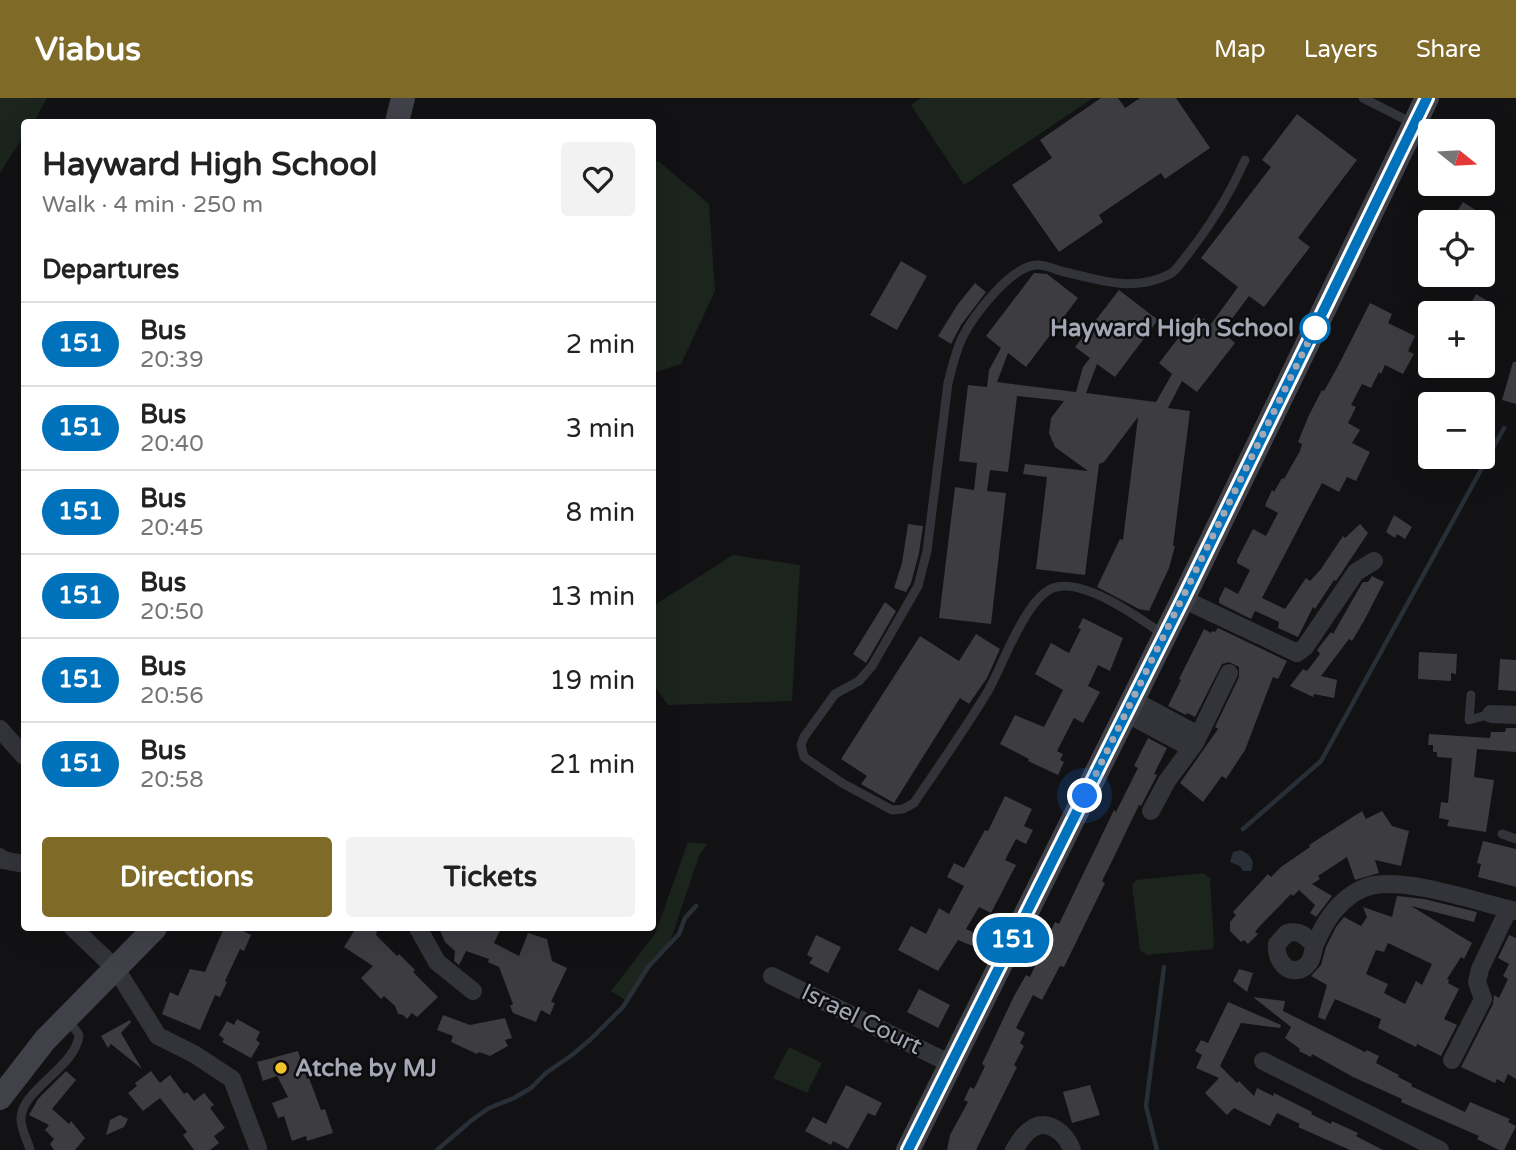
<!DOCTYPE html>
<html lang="en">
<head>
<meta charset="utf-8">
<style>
	:root { --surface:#fff; --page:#f2f2f2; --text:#222; --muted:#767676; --line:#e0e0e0; --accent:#7f6a27 }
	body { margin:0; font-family:"Varela Round",sans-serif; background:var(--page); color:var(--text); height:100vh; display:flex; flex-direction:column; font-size:26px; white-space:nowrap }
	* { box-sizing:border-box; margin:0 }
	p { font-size:23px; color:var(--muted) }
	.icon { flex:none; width:38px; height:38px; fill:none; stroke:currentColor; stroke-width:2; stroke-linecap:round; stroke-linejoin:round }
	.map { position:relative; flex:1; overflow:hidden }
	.panel { position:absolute; left:21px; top:21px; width:635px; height:812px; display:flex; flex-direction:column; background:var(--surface); border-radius:7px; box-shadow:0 7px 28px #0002 }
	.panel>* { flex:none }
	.badge { padding:0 14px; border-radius:23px; font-size:24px; line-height:46px }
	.needle { width:46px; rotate:108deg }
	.controls { position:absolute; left:1418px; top:21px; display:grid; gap:14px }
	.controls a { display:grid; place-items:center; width:77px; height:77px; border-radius:7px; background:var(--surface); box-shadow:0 7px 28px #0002; font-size:35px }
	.you { position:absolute; width:35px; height:35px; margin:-18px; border:5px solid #fff; border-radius:50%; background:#1a73e8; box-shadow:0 0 0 10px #1a73e833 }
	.map>.badge { position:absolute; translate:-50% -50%; box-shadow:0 0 0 4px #fff }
	h2 { padding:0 21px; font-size:26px; line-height:63px }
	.round { display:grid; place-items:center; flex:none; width:74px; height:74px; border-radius:7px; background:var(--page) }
	.head { display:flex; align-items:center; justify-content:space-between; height:119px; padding:0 21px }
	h1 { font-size:33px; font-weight:800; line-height:52px }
	.button { display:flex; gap:14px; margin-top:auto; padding:14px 21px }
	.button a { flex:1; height:80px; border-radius:7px; background:var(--accent); color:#fff; font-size:28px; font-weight:800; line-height:80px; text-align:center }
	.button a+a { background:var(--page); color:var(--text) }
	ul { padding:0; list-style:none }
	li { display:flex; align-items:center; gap:21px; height:84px; padding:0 21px; border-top:2px solid var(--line) }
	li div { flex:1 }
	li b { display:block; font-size:26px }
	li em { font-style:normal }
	li .badge { min-width:77px; font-weight:700; text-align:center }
	header { display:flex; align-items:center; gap:42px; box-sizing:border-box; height:98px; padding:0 35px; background:var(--accent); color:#fff }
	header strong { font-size:33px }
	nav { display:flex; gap:38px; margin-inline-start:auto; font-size:24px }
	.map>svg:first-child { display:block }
	.green { fill:#1c241e }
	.water { fill:#292f37 }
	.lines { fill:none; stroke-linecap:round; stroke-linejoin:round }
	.stream { stroke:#292f37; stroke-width:4.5 }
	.building { fill:#3c3c41; fill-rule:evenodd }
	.lane { stroke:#333439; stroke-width:9 }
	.street { stroke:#333439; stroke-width:18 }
	.secondary { stroke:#414249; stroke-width:24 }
	.line-casing { stroke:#fff; stroke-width:16 }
	.line { stroke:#0072bc; stroke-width:10 }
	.walk { stroke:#a4a7b4; stroke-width:7; stroke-dasharray:0 12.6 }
	.stop-dot { fill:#fff; stroke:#0072bc; stroke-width:3.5 }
	.poi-dot { fill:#f1c32d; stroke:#0d0d0f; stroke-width:2.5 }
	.labels { text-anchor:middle; stroke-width:5; stroke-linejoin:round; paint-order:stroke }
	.stop-label { font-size:24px; font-weight:bold; fill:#a4a7b4; stroke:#0d0d0f; text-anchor:end }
	.street-label { font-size:24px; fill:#a4a7b4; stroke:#0d0d0f }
	.poi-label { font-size:24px; font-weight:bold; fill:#a4a7b4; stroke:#0d0d0f; text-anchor:start }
</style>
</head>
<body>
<header>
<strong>Viabus</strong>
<nav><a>Map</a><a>Layers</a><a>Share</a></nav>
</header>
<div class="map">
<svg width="1516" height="1052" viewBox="0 0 1516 1052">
	<rect width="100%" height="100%" fill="#121214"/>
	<path class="green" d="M 0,0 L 47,0 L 34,24 L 24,24 L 24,37 L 0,75 Z
		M 921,0 L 1093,0 L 964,87 L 911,7 Z
		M 658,63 L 709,106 L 715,193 L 681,266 L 653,275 L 653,67 Z
		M 733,457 L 800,467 L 792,603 L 668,607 L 653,586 L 653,508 Z
		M 688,744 L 707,746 L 699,758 L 671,841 L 627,903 L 611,893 L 655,836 Z
		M 1203,775 L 1210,780 L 1214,848 L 1212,851 L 1147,857 L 1140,852 L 1132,787 L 1136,782 Z
		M 789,949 L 822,965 L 807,995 L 773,980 Z"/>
	<path class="water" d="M 1240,752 C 1250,756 1256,762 1251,773 L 1243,773 L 1240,768 L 1230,764 L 1233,754 Z"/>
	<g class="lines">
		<path class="stream" d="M 1243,731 L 1321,663 L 1504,330
			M 437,1052 L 472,1022 L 489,1010 L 514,1000 L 531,990 L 546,975 L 572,957 L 591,941 L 623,909 L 648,869 L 679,836 L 685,820 L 696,808
			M 1157,1052 L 1146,1008 L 1164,869"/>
	</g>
	<path class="building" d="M 1101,0 L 1118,0 L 1125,10 L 1140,0 L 1176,0 L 1210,50 L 1165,81 L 1161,75 L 1099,117 L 1103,124 L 1059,154 L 1012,87 L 1052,60 L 1040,42 Z
		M 1297,16 L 1357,62 L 1298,140 L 1310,149 L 1264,209 L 1249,198 L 1222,234 L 1235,245 L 1197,294 L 1182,283 L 1168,310 L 1190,313 L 1173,448 L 1175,448 L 1169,470 L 1149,513 L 1139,511 L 1097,489 L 1120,441 L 1123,442 L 1138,319 L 1104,364 L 1099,366 L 1085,477 L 1036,471 L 1047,379 L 1023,376 L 1025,366 L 1088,373 L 1055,349 L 1049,335 L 1051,320 L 1064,303 L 1017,298 L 1008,374 L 990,372 L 987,393 L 1006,395 L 991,526 L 939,520 L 955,389 L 974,392 L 977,365 L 959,363 L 968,287 L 987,289 L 989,272 L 1001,250 L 986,238 L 1034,175 L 1047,176 L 1078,200 L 1026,269 L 1008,255 L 997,284 L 1076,294 L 1083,269 L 1090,260 L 1075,249 L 1119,192 L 1158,222 L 1115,279 L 1097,266 L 1086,295 L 1156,304 L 1172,276 L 1159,265 L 1197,216 L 1211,226 L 1238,189 L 1201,160 L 1271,69 L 1262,62 Z
		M 1463,104 L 1477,113 L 1469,124 L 1450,124 Z
		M 901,163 L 927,178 L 897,232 L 870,217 Z
		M 975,185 L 986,194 L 961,227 L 951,246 L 938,238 L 958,206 Z
		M 1476,196 L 1486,202 L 1479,215 L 1466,215 Z
		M 1370,205 L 1392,216 L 1388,225 L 1415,238 L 1408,253 L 1414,256 L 1403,276 L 1385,267 L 1381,276 L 1379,274 L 1371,290 L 1362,286 L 1351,307 L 1356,309 L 1348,325 L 1360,332 L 1352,345 L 1370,354 L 1356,383 L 1347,379 L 1339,394 L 1322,385 L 1262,500 L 1285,511 L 1306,480 L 1310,483 L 1321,471 L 1343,438 L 1345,440 L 1360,426 L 1368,435 L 1336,483 L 1334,482 L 1315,511 L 1313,509 L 1298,539 L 1278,530 L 1279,524 L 1255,513 L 1251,521 L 1219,505 L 1219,501 L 1225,489 L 1238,496 L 1250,472 L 1237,465 L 1237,462 L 1253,431 L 1266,438 L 1278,415 L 1265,408 L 1266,405 L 1272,392 L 1274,394 L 1282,380 L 1284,381 L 1300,353 L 1302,346 L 1298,344 L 1309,317 L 1322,292 L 1324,293 L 1338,268 Z
		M 1513,264 L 1516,264 L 1516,306 L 1502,302 Z
		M 1394,417 L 1412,429 L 1405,441 L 1397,436 L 1395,440 L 1386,434 Z
		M 908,426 L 923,428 L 919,455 L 911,485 L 906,494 L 894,490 L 902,465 Z
		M 1372,478 L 1384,484 L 1365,521 L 1352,543 L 1349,541 L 1321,578 L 1337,582 L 1334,600 L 1314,596 L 1313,599 L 1290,588 L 1303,571 L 1307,573 L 1320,556 L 1317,552 L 1331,534 L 1333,536 L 1361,487 L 1363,484 L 1368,484 Z
		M 885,504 L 896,513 L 866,565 L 853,556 Z
		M 1083,520 L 1123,540 L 1110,573 L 1098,567 L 1088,588 L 1100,594 L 1083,625 L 1074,620 L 1057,653 L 1063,656 L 1060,662 L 1064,664 L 1058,677 L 1028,663 L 1029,661 L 1000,646 L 1015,617 L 1044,629 L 1063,592 L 1035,576 L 1051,545 L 1069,555 L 1081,531 L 1078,530 Z
		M 1218,530 L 1287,563 L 1278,581 L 1273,579 L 1245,652 L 1226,681 L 1222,678 L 1203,704 L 1180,685 L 1218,631 L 1215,629 L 1239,579 L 1239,569 L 1229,564 L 1222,566 L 1195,619 L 1187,615 L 1186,617 L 1168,608 L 1181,582 L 1179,581 L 1204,531 L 1211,535 L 1212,533 L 1215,534 Z
		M 976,536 L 1000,551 L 987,580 L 969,606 L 960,600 L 894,705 L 861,686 L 867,678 L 841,661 L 920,538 L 959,563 Z
		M 1419,554 L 1457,556 L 1456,576 L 1451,575 L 1451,583 L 1418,581 Z
		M 1500,561 L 1516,562 L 1516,593 L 1498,592 Z
		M 1506,630 L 1516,630 L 1516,654 L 1477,651 L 1474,679 L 1494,682 L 1486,734 L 1447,728 L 1449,722 L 1439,720 L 1441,704 L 1448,705 L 1452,660 L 1437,659 L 1437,654 L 1433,654 L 1433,647 L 1428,647 L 1429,636 L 1490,640 L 1491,634 L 1505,634 Z
		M 1148,640 L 1167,650 L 1154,676 L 1157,677 L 1141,708 L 1139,707 L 1112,763 L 1102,783 L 1105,785 L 1064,869 L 1060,868 L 1042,902 L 1033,897 L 1016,930 L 1025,935 L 1020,945 L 1024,948 L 1014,967 L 1017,969 L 976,1052 L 947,1052 L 950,1037 L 968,1004 L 964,1002 L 970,989 L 974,991 L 985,968 L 982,966 L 1014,898 L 1026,877 L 1030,879 L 1055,824 L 1059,826 L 1114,712 L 1116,714 L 1138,670 L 1134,668 Z
		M 1005,698 L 1032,711 L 1024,728 L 1033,732 L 1026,746 L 1016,741 L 1005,762 L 1016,767 L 991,815 L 979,809 L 966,831 L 981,838 L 975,849 L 958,842 L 938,873 L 898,852 L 911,828 L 926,836 L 939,810 L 949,816 L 964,788 L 947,779 L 954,765 L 964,770 L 985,732 L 988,733 Z
		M 1362,713 L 1366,721 L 1382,713 L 1392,728 L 1409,733 L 1401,768 L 1375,762 L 1379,775 L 1355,782 L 1347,759 L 1318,778 L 1320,781 L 1312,786 L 1332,798 L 1316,819 L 1310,815 L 1315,807 L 1299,792 L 1293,798 L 1291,796 L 1259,829 L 1255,834 L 1258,836 L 1248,846 L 1244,842 L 1241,844 L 1230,833 L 1230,824 L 1236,817 L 1233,814 L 1268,776 L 1271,779 L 1281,769 L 1310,749 L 1309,747 Z
		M 1483,743 L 1516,751 L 1516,789 L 1478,779 L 1481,766 L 1477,765 Z
		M 1397,798 L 1424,801 L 1477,814 L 1474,824 L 1411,808 L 1472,845 L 1464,861 L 1461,859 L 1447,881 L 1449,882 L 1448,885 L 1459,891 L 1444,921 L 1457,927 L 1441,958 L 1417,946 L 1416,949 L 1378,930 L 1381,921 L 1335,901 L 1325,922 L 1318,919 L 1327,887 L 1311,878 L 1321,867 L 1326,849 L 1336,829 L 1344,819 L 1361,828 L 1367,819 L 1363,809 L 1392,819 ZM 1388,845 L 1432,866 L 1422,887 L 1416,883 L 1405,906 L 1384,895 L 1388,886 L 1366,876 L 1376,852 L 1384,854 Z
		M 224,830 L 242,830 L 241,832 L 251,837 L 244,853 L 240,851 L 225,883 L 227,884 L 220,899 L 215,897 L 200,932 L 162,916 L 170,894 L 178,898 L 190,871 L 205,874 Z
		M 356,830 L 371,830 L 377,833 L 376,837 L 397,858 L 399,856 L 415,872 L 413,874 L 438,899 L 417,919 L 412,915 L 407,921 L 403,917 L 398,916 L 395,908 L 384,898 L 381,901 L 361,880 L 373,868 L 344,849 Z
		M 439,830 L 501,830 L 494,845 L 519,858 L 528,835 L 547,841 L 552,863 L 567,870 L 551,904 L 555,905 L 550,917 L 541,912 L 536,924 L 513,915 L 510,908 L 513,906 L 499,869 L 488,864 L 489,861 L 466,853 L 459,867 L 454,863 L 455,853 L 445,844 Z
		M 816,837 L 841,849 L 828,875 L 809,865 L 813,860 L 807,857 Z
		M 1509,837 L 1516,840 L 1516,981 L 1508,976 L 1504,985 L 1497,981 L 1495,985 L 1461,969 L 1493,906 L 1494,897 L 1499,900 L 1508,881 L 1503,878 L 1509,866 L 1498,860 Z
		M 1239,871 L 1253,875 L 1247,894 L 1233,883 Z
		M 919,891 L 950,907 L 938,930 L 907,914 Z
		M 1253,899 L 1285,903 L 1283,913 L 1365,954 L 1367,952 L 1379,958 L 1376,965 L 1399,977 L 1398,979 L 1412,986 L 1411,988 L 1465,1014 L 1470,1004 L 1510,1021 L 1508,1024 L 1516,1028 L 1504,1052 L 1499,1052 L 1477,1041 L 1479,1038 L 1401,1004 L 1402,1001 L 1353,979 L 1312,956 L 1311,959 L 1299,953 L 1300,951 L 1285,940 L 1291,929 Z
		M 1228,904 L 1281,927 L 1280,930 L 1241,925 L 1220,968 L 1237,985 L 1239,983 L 1254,998 L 1257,990 L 1273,998 L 1274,995 L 1312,1014 L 1311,1016 L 1331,1026 L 1332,1023 L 1358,1035 L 1356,1038 L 1383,1052 L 1350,1052 L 1298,1029 L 1300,1026 L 1277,1015 L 1270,1028 L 1234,1010 L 1227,1017 L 1205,995 L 1219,980 L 1196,970 L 1202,957 L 1195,953 L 1201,942 L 1208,945 Z
		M 443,917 L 470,927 L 505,920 L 512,940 L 505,942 L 508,948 L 490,958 L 479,954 L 477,956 L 451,944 L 453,938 L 437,932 Z
		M 237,921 L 260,934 L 256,942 L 260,945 L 251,960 L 222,944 L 224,941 L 219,937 L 227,923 L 234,927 Z
		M 130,922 L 131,924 L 121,935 L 142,971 L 111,946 L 108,950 L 101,938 Z
		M 298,953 L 307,981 L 309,980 L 321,1012 L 325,1011 L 333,1035 L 307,1043 L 306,1038 L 292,1043 L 284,1018 L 278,1020 L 272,1005 L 288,999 L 277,978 L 263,983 L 257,964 Z
		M 66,973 L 76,982 L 52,1011 L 69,1026 L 71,1023 L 85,1040 L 75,1052 L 54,1052 L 50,1046 L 54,1041 L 45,1032 L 49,1027 L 29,1017 L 38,1001 Z
		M 151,973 L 160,985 L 170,977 L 184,996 L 187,994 L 194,1003 L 204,995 L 214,1007 L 210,1010 L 225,1030 L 214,1038 L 219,1045 L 210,1052 L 194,1052 L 183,1037 L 187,1034 L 160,1000 L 143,1013 L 128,995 L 137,988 L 135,985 Z
		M 846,987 L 882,1005 L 875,1018 L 868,1015 L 848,1051 L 833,1043 L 831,1047 L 805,1033 L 813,1019 L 826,1026 Z
		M 1090,987 L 1100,1017 L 1072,1025 L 1063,994 Z
		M 120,1017 L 128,1021 L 124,1029 L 106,1037 L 110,1022 Z"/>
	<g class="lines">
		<path class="lane" d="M 1363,0 L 1412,25
			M 1164,537 C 1140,520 1083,479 1053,490 C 1025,501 1003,567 988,593 C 965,631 939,668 914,705 L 903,711 L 892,712 L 842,685 L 804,659 L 801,647 L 804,639 L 835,596 L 859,583 L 872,568 L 918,488 L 927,453 L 948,285 C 952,270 955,255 962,240 C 973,218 1010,169 1036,167 C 1044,166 1054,171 1061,173 C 1099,182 1133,195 1170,176 C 1176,173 1180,166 1184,161 C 1209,130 1229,98 1245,62
			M 1471,597 L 1469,622 L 1491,616
			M 1502,736 L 1516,741
			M 30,1052 C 28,1043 20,1030 21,1020 C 22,991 76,969 79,937 L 68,921"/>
		<path class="street" d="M 1183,501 L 1297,555 L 1305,549 L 1356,474 L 1374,463
			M 1133,602 L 1198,637
			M 1126,615 L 1191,650
			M 1491,616 L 1516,617
			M 0,631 L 24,658
			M 1151,713 L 1167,683 L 1195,645 L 1229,575
			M 0,759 L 3,762 L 24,766
			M 73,830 L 116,871 L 158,938 L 194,956 L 232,981 L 258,1050
			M 418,830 L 437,864 L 473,893
			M 1314,847 C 1306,838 1300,832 1287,835 L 1277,846 C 1275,862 1289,881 1306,868 C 1314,861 1312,852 1316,844 C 1321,833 1327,821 1335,812 C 1345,800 1360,789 1375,787 C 1412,781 1478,804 1516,813
			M 772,878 L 951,966
			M 1452,962 L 1483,901 L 1477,884 L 1480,871 L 1508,812
			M 1263,963 L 1440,1052
			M 1014,1052 C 1019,1044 1024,1035 1033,1030 C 1049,1020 1067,1037 1072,1052"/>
		<path class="secondary" d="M 397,24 L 403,0
			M 0,1000 L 45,942 L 155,830
			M 908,1052 L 1183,501 L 1427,0"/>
	</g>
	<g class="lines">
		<defs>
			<path id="line" d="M 908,1052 L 1183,501 L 1427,0"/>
		</defs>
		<use href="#line" class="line-casing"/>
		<use href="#line" class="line"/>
		<path class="walk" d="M 1085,698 L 1315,230"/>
	</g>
	<circle class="stop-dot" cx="1315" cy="230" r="14"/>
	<circle class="poi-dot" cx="281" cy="970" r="7"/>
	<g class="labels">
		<g class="stop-label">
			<text x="1294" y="238">Hayward High School</text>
		</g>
		<g class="street-label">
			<text transform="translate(862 921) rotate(26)" y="8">Israel Court</text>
		</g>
		<g class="poi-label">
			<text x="295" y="978">Atche by MJ</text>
		</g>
	</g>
</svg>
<div class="controls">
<a><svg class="needle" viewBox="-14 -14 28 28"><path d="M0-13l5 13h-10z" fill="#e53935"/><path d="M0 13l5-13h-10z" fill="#767676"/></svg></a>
<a><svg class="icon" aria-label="locate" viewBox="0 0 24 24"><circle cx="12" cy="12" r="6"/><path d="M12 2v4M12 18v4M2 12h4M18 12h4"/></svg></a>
<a>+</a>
<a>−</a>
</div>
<div class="you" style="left:1085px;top:698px"></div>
<b class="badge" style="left:1013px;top:842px;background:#0072bc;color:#fff">151</b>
<section class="panel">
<div class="head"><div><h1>Hayward High School</h1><p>Walk · 4 min · 250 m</p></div><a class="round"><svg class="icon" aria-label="heart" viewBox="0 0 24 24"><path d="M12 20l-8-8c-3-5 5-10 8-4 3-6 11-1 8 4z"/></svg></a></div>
<h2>Departures</h2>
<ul>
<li><span class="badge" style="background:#0072bc;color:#fff">151</span><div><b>Bus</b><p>20:39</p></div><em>2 min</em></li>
<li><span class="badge" style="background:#0072bc;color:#fff">151</span><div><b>Bus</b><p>20:40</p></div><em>3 min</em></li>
<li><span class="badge" style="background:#0072bc;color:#fff">151</span><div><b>Bus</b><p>20:45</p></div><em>8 min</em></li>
<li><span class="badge" style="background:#0072bc;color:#fff">151</span><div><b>Bus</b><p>20:50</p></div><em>13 min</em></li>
<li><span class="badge" style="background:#0072bc;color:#fff">151</span><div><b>Bus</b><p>20:56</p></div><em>19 min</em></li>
<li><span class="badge" style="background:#0072bc;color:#fff">151</span><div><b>Bus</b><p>20:58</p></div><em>21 min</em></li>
</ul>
<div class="button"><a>Directions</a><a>Tickets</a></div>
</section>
</div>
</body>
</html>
